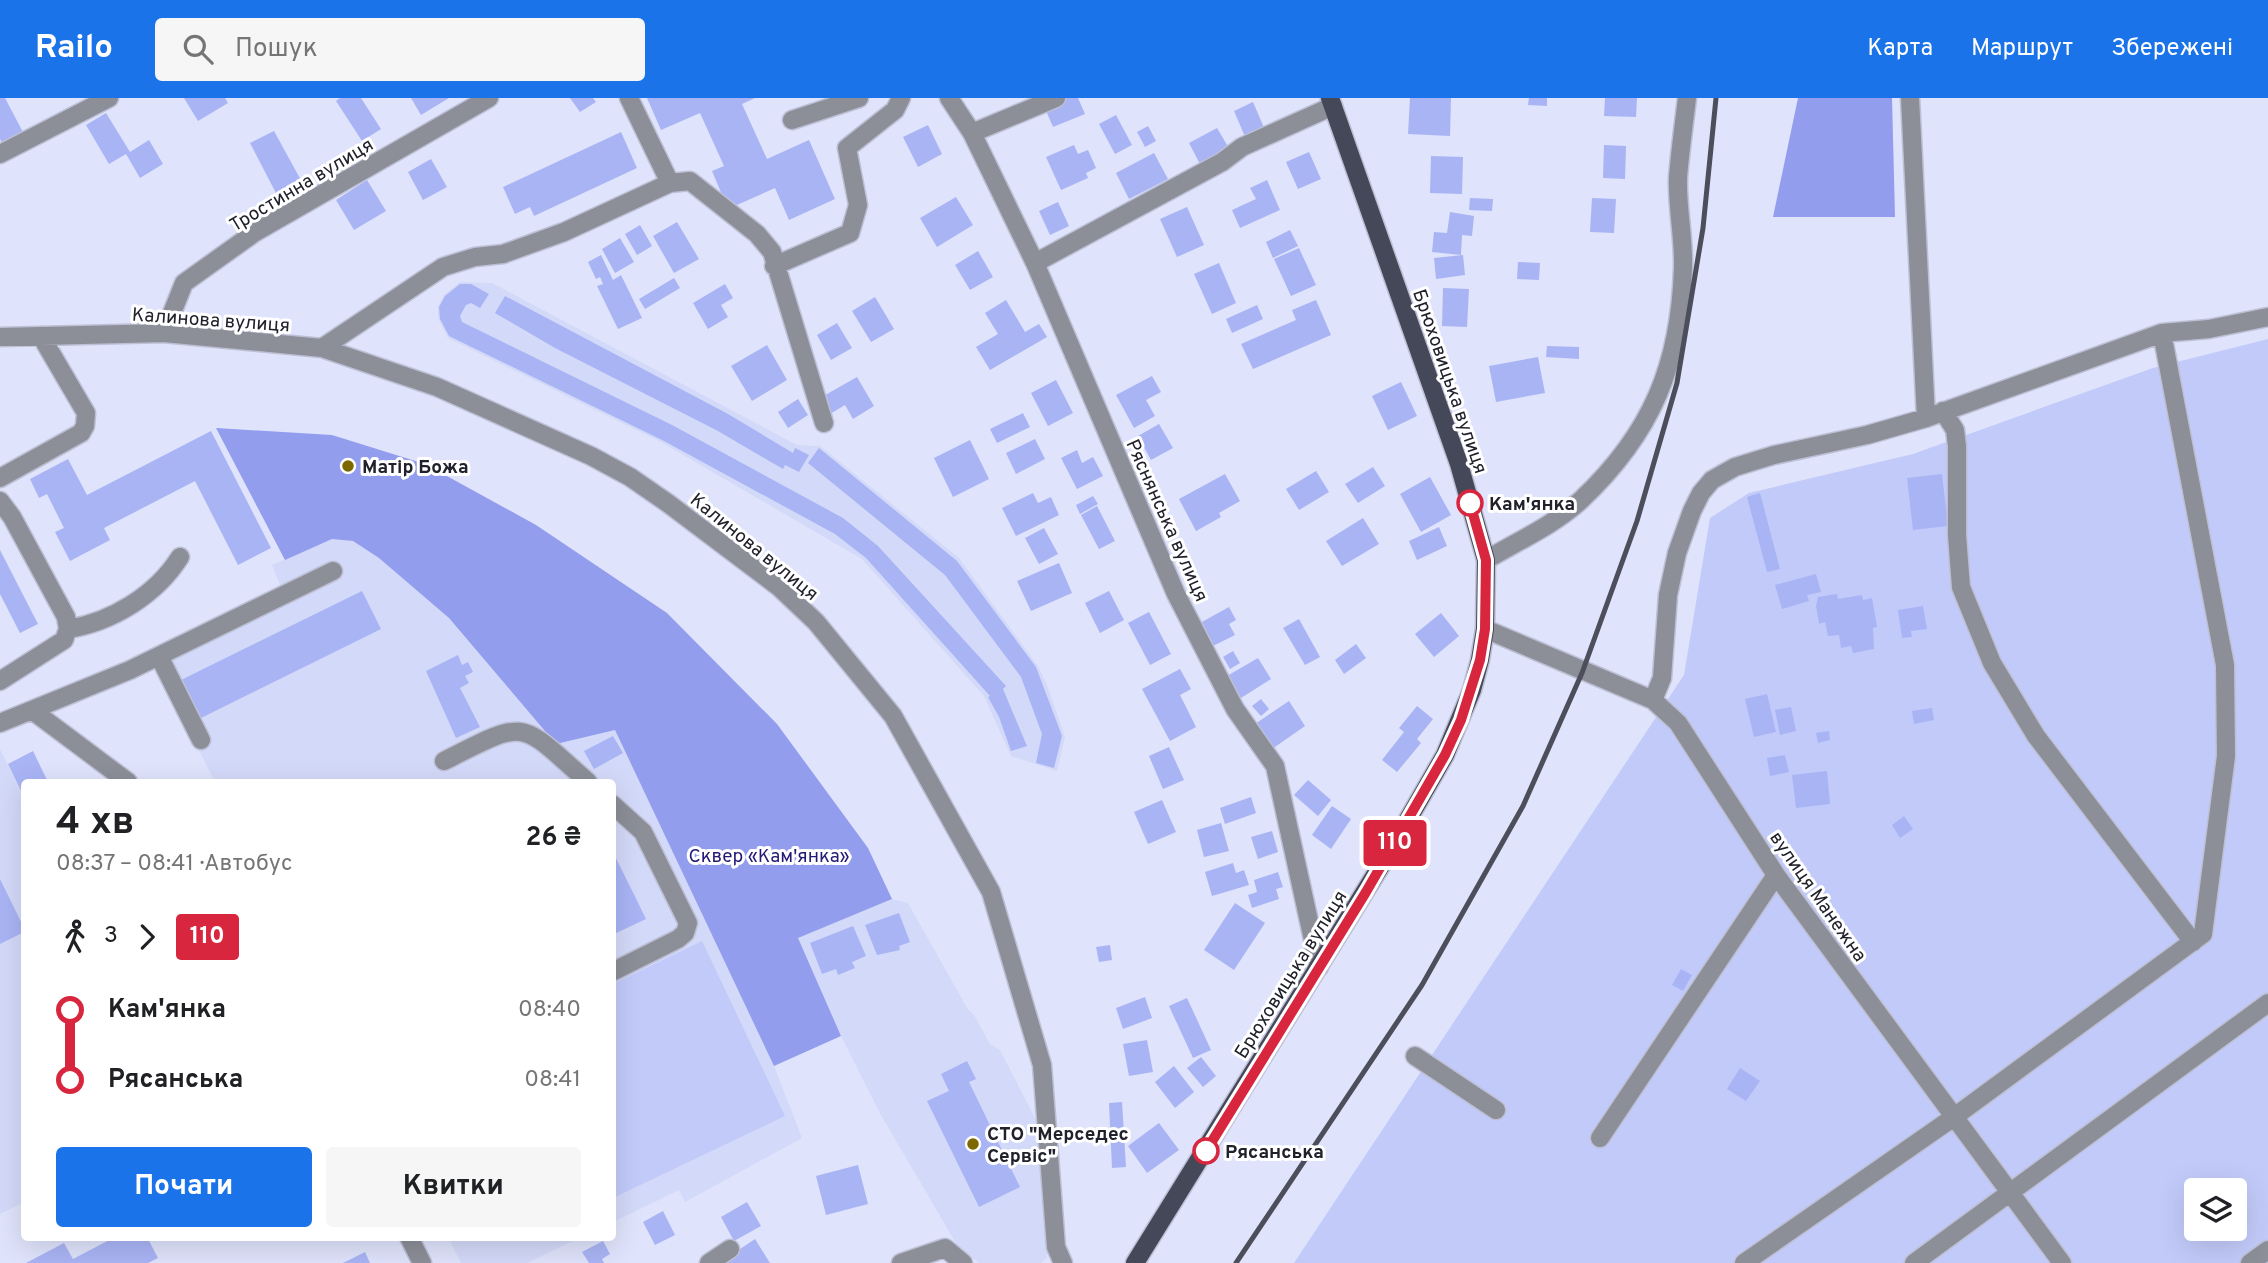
<!DOCTYPE html>
<html lang="uk">
<head>
<meta charset="utf-8">
<style>
	:root { --surface:#fff; --page:#f6f6f6; --text:#202124; --muted:#757577; --accent:#1a73e8 }
	body { margin:0; font-family:Overpass,sans-serif; background:var(--page); color:var(--text); height:100vh; display:flex; flex-direction:column; font-size:26px; white-space:nowrap }
	* { box-sizing:border-box; margin:0 }
	p { font-size:23px; color:var(--muted) }
	.icon { flex:none; width:38px; height:38px; fill:none; stroke:currentColor; stroke-width:2; stroke-linecap:round; stroke-linejoin:round }
	.map { position:relative; flex:1; overflow:hidden }
	.details { position:absolute; left:21px; top:681px; width:595px; height:462px; display:flex; flex-direction:column; background:var(--surface); border-radius:7px; box-shadow:0 7px 28px #0002 }
	.details>* { flex:none }
	.badge { padding:0 14px; border-radius:5px; font-size:24px; line-height:46px }
	.buttons { position:absolute; left:2184px; top:1080px; display:grid; gap:14px }
	.buttons a { display:grid; place-items:center; width:63px; height:63px; border-radius:7px; background:var(--surface); box-shadow:0 7px 28px #0002; font-size:35px }
	.map>.badge { position:absolute; translate:-50% -50%; box-shadow:0 0 0 4px #fff }
	.legs { display:flex; align-items:center; gap:10px; height:77px; padding:0 35px; font-size:23px }
	.legs p { margin-inline-start:auto }
	.overview { display:flex; align-items:center; justify-content:space-between; height:119px; padding:0 35px }
	h1 { font-size:38px; font-weight:700; line-height:52px }
	.cta { display:flex; gap:14px; margin-top:auto; padding:14px 35px }
	.cta a { flex:1; height:80px; border-radius:7px; background:var(--accent); color:#fff; font-size:28px; font-weight:700; line-height:80px; text-align:center }
	.cta a+a { background:var(--page); color:var(--text) }
	ul { padding:0 35px; list-style:none }
	li { display:flex; align-items:center; gap:24px; height:70px; font-size:26px }
	li i { display:grid; place-items:center; width:10px; height:100%; margin:0 9px; background:currentColor }
	li i::after { content:''; width:18px; height:18px; margin:-9px; border:5px solid; border-radius:50%; background:var(--surface) }
	li p { margin-inline-start:auto }
	li:first-child i { background:linear-gradient(#0000 50%,currentColor 0) }
	li:last-child i { background:linear-gradient(currentColor 50%,#0000 0) }
	header { display:flex; align-items:center; gap:42px; box-sizing:border-box; height:98px; padding:0 35px; background:var(--accent); color:#fff }
	header strong { font-size:33px }
	nav { display:flex; gap:38px; margin-inline-start:auto; font-size:24px }
	.search { width:490px; height:63px; background:var(--page); display:flex; align-items:center; gap:18px; box-sizing:border-box; padding:0 24px; border-radius:7px; color:var(--muted); font-size:26px }
	.map>svg:first-child { display:block }
	.built { fill:#d3d9f8 }
	.green { fill:#c2caf9; fill-rule:evenodd }
	.forest { fill:#929ded }
	.building { fill:#a9b4f5 }
	.lines { fill:none; stroke-linecap:round; stroke-linejoin:round }
	.minor-casing { stroke:#bdc0d5; stroke-width:21 }
	.major-casing { stroke:#bdc0d5; stroke-width:21 }
	.minor { stroke:#8c8e98; stroke-width:18 }
	.major { stroke:#454858; stroke-width:18 }
	.rail { stroke:#4c4e5b; stroke-width:5 }
	.line-1-casing { stroke:#fff; stroke-width:16 }
	.line-1 { stroke:#d7263d; stroke-width:10 }
	.poi-dot { fill:#7b6900; stroke:#fff; stroke-width:2.5 }
	.stop-1-dot { fill:#fff; stroke:#d7263d; stroke-width:3.5 }
	.labels { text-anchor:middle; stroke-width:6; stroke-linejoin:round; paint-order:stroke }
	.street-label { font-size:19px; fill:#20212a; stroke:#fff }
	.poi-label { font-size:19px; font-weight:bold; fill:#20212a; stroke:#fff; text-anchor:start }
	.stop-label { font-size:19px; font-weight:bold; fill:#20212a; stroke:#fff; text-anchor:start }
	.park-label { font-size:19px; fill:#221a75; stroke:#fff }
</style>
</head>
<body>
<header>
<strong>Railo</strong>
<div class="search"><svg class="icon" aria-label="search" viewBox="0 0 24 24"><circle cx="10" cy="10" r="6"/><path d="M15 15l6 6"/></svg>Пошук</div>
<nav><a>Карта</a><a>Маршрут</a><a>Збережені</a></nav>
</header>
<div class="map">
<svg width="2268" height="1165" viewBox="0 0 2268 1165">
	<rect width="100%" height="100%" fill="#dfe3fb"/>
	<path class="built" d="M 460,184 L 492,185 L 797,347 L 820,348 L 959,460 L 1038,568 L 1047,587 L 1065,639 L 1057,673 L 1011,658 L 984,598 L 862,461 L 661,344 L 448,240 L 438,220 L 438,208 L 444,197 Z
		M 332,441 L 353,443 L 379,460 L 449,520 L 556,646 L 615,632 L 774,968 L 802,1040 L 685,1104 L 679,1092 L 613,1124 L 612,684 L 215,684 L 149,553 L 281,489 L 272,467 Z
		M 0,651 L 24,699 L 24,1104 L 0,1116 Z
		M 892,801 L 908,805 L 967,910 L 974,917 L 990,946 L 1000,952 L 1040,1030 L 1047,1160 L 1041,1165 L 979,1165 L 957,1147 L 881,1017 L 841,938 L 798,840 Z
		M 448,1139 L 581,1139 L 527,1165 L 461,1165 Z"/>
	<path class="green" d="M 2268,241 L 2268,1165 L 1294,1165 L 1684,577 L 1710,420 L 1749,395 L 1913,356 L 2153,270 ZM 2196,1092 L 2235,1092 L 2235,1130 L 2196,1130 Z
		M 702,843 L 785,1018 L 613,1100 L 613,886 Z"/>
	<path class="forest" d="M 1798,0 L 1892,0 L 1895,119 L 1773,119 Z
		M 216,330 L 332,337 L 425,366 L 536,427 L 667,515 L 777,626 L 868,750 L 892,801 L 798,840 L 841,938 L 774,968 L 615,632 L 556,646 L 449,520 L 379,460 L 353,443 L 332,441 L 285,462 Z"/>
	<path class="building" d="M 0,0 L 5,0 L 24,36 L 3,47 L 0,41 Z
		M 184,0 L 225,0 L 228,5 L 198,23 Z
		M 340,0 L 361,0 L 381,31 L 362,43 L 336,3 Z
		M 411,0 L 449,0 L 421,17 Z
		M 570,0 L 593,0 L 596,4 L 580,14 Z
		M 647,0 L 755,0 L 742,6 L 767,61 L 809,42 L 835,101 L 789,122 L 775,90 L 728,111 L 712,73 L 724,68 L 700,15 L 661,32 Z
		M 1063,0 L 1078,0 L 1085,16 L 1053,29 L 1044,8 Z
		M 1410,0 L 1451,0 L 1450,38 L 1408,36 Z
		M 1529,0 L 1547,0 L 1547,8 L 1528,7 Z
		M 1605,0 L 1637,0 L 1636,19 L 1604,18 Z
		M 1253,4 L 1265,32 L 1246,41 L 1234,13 Z
		M 106,15 L 130,54 L 149,42 L 163,66 L 140,80 L 126,56 L 109,66 L 86,27 Z
		M 1116,17 L 1132,47 L 1115,56 L 1099,26 Z
		M 928,27 L 942,56 L 918,69 L 903,39 Z
		M 1148,28 L 1156,43 L 1145,49 L 1137,34 Z
		M 1217,30 L 1230,52 L 1201,68 L 1189,45 Z
		M 274,33 L 302,84 L 277,97 L 250,45 Z
		M 621,34 L 637,70 L 534,118 L 530,109 L 515,116 L 503,89 Z
		M 1074,47 L 1078,56 L 1088,52 L 1096,70 L 1086,75 L 1088,80 L 1061,92 L 1046,59 Z
		M 1604,47 L 1626,48 L 1625,81 L 1603,80 Z
		M 1309,54 L 1321,81 L 1298,91 L 1286,64 Z
		M 1154,55 L 1168,81 L 1129,101 L 1116,75 Z
		M 1431,58 L 1463,59 L 1462,96 L 1430,95 Z
		M 431,61 L 447,89 L 423,102 L 408,74 Z
		M 367,82 L 386,113 L 354,132 L 336,102 Z
		M 1267,82 L 1280,112 L 1240,130 L 1232,112 L 1256,101 L 1250,90 Z
		M 956,99 L 973,127 L 937,149 L 920,120 Z
		M 1470,100 L 1493,101 L 1492,113 L 1469,112 Z
		M 1592,100 L 1616,101 L 1614,135 L 1590,134 Z
		M 1058,104 L 1069,128 L 1050,137 L 1039,113 Z
		M 1187,109 L 1204,147 L 1177,159 L 1160,121 Z
		M 1450,114 L 1474,118 L 1472,138 L 1462,137 L 1461,157 L 1432,154 L 1434,134 L 1447,135 Z
		M 677,124 L 699,161 L 674,175 L 653,138 Z
		M 640,127 L 652,148 L 637,157 L 625,136 Z
		M 1290,132 L 1298,148 L 1273,160 L 1266,144 Z
		M 620,140 L 634,164 L 615,175 L 602,151 Z
		M 1299,150 L 1316,187 L 1291,198 L 1274,161 Z
		M 978,153 L 993,179 L 970,192 L 955,167 Z
		M 601,157 L 613,182 L 621,177 L 642,220 L 618,231 L 597,188 L 603,186 L 600,179 L 596,181 L 588,164 Z
		M 1463,157 L 1465,177 L 1436,181 L 1434,160 Z
		M 1518,164 L 1540,165 L 1539,182 L 1517,181 Z
		M 1219,165 L 1236,205 L 1212,216 L 1194,176 Z
		M 674,180 L 680,190 L 645,211 L 639,201 Z
		M 460,186 L 471,186 L 489,196 L 480,210 L 471,205 L 466,207 L 460,218 L 462,224 L 672,327 L 843,420 L 878,448 L 1006,588 L 1003,591 L 1027,648 L 1011,653 L 999,619 L 988,599 L 990,598 L 866,460 L 835,436 L 664,343 L 449,238 L 440,221 L 439,209 L 445,198 Z
		M 725,186 L 733,200 L 721,207 L 728,219 L 708,231 L 693,205 Z
		M 1443,190 L 1469,191 L 1467,229 L 1442,228 Z
		M 505,198 L 728,316 L 793,355 L 795,350 L 809,357 L 799,374 L 785,367 L 783,371 L 718,333 L 555,250 L 495,215 Z
		M 875,199 L 894,231 L 871,244 L 852,213 Z
		M 1006,202 L 1025,234 L 1039,226 L 1047,239 L 990,272 L 976,249 L 998,236 L 985,215 Z
		M 1316,202 L 1331,237 L 1253,271 L 1241,246 L 1296,222 L 1292,212 Z
		M 1257,207 L 1263,221 L 1232,235 L 1226,221 Z
		M 837,225 L 852,250 L 831,262 L 817,237 Z
		M 767,247 L 787,282 L 752,303 L 731,268 Z
		M 1547,248 L 1579,249 L 1579,261 L 1546,259 Z
		M 1538,259 L 1545,295 L 1496,304 L 1489,268 Z
		M 1152,278 L 1161,294 L 1146,302 L 1155,318 L 1134,330 L 1116,297 Z
		M 857,279 L 874,308 L 853,321 L 845,307 L 830,316 L 820,300 Z
		M 1056,282 L 1073,315 L 1048,328 L 1031,295 Z
		M 1401,284 L 1417,318 L 1388,332 L 1372,298 Z
		M 798,301 L 808,317 L 788,330 L 778,314 Z
		M 1023,315 L 1030,329 L 997,345 L 990,331 Z
		M 1159,326 L 1173,350 L 1151,362 L 1138,338 Z
		M 211,333 L 271,450 L 238,467 L 195,383 L 104,430 L 110,442 L 70,463 L 55,434 L 64,430 L 47,396 L 39,400 L 30,381 L 68,361 L 87,397 Z
		M 1035,341 L 1045,361 L 1016,376 L 1006,355 Z
		M 970,342 L 989,381 L 953,399 L 934,360 Z
		M 819,350 L 957,463 L 1036,569 L 1062,638 L 1054,670 L 1036,665 L 1042,636 L 1021,579 L 945,477 L 808,365 Z
		M 1077,352 L 1082,365 L 1093,359 L 1103,378 L 1077,391 L 1061,360 Z
		M 1373,369 L 1385,388 L 1358,405 L 1345,386 Z
		M 1316,373 L 1329,394 L 1299,412 L 1286,391 Z
		M 1225,376 L 1240,403 L 1219,415 L 1221,419 L 1196,433 L 1179,401 Z
		M 1942,376 L 1948,428 L 1913,432 L 1907,380 Z
		M 1430,379 L 1451,417 L 1421,434 L 1400,396 Z
		M 1033,395 L 1038,405 L 1051,399 L 1059,417 L 1016,438 L 1002,410 Z
		M 1760,395 L 1780,471 L 1767,474 L 1747,399 Z
		M 1093,398 L 1098,406 L 1080,416 L 1076,407 Z
		M 1097,408 L 1115,443 L 1099,451 L 1081,417 Z
		M 1363,420 L 1379,446 L 1342,468 L 1326,443 Z
		M 1439,429 L 1447,448 L 1417,462 L 1409,443 Z
		M 1044,430 L 1058,456 L 1039,466 L 1025,440 Z
		M 0,452 L 38,526 L 20,535 L 0,496 Z
		M 1059,465 L 1072,495 L 1031,513 L 1017,483 Z
		M 1816,476 L 1821,494 L 1807,497 L 1809,503 L 1782,511 L 1775,487 Z
		M 362,493 L 381,531 L 201,620 L 181,582 Z
		M 1109,493 L 1124,522 L 1100,535 L 1085,505 Z
		M 1837,496 L 1838,501 L 1862,497 L 1863,502 L 1872,500 L 1877,529 L 1873,530 L 1874,551 L 1853,555 L 1851,548 L 1841,550 L 1839,537 L 1828,538 L 1825,524 L 1819,526 L 1816,508 L 1818,499 Z
		M 1923,508 L 1927,531 L 1911,533 L 1912,539 L 1902,540 L 1898,512 Z
		M 1229,509 L 1236,522 L 1229,526 L 1235,537 L 1213,548 L 1200,525 Z
		M 1149,514 L 1171,556 L 1150,567 L 1128,525 Z
		M 1441,515 L 1459,538 L 1434,559 L 1415,536 Z
		M 1299,521 L 1320,559 L 1305,567 L 1283,530 Z
		M 1356,546 L 1366,560 L 1344,576 L 1335,562 Z
		M 1233,553 L 1240,565 L 1230,571 L 1223,559 Z
		M 458,557 L 462,567 L 468,564 L 473,574 L 465,578 L 469,585 L 460,590 L 480,629 L 456,640 L 426,573 Z
		M 1258,560 L 1271,581 L 1241,600 L 1227,578 Z
		M 1180,571 L 1191,591 L 1180,597 L 1196,629 L 1170,643 L 1142,591 Z
		M 1767,596 L 1776,634 L 1754,639 L 1745,601 Z
		M 1261,601 L 1269,611 L 1261,618 L 1252,608 Z
		M 1289,603 L 1305,628 L 1272,651 L 1255,626 Z
		M 1417,608 L 1433,621 L 1417,641 L 1421,645 L 1397,674 L 1382,662 L 1404,634 L 1399,630 Z
		M 1791,609 L 1796,633 L 1780,637 L 1775,612 Z
		M 1932,610 L 1934,622 L 1914,626 L 1912,613 Z
		M 1829,633 L 1830,642 L 1818,645 L 1816,635 Z
		M 613,638 L 623,655 L 594,671 L 584,653 Z
		M 1169,649 L 1184,682 L 1163,691 L 1149,658 Z
		M 33,653 L 48,684 L 24,684 L 24,699 L 8,666 Z
		M 1785,657 L 1789,674 L 1770,678 L 1767,660 Z
		M 1827,673 L 1830,706 L 1796,710 L 1792,677 Z
		M 1308,682 L 1331,702 L 1318,718 L 1294,697 Z
		M 1251,699 L 1256,715 L 1225,726 L 1220,710 Z
		M 1162,702 L 1176,734 L 1148,746 L 1134,714 Z
		M 1332,708 L 1351,721 L 1331,751 L 1312,737 Z
		M 1904,718 L 1913,731 L 1900,740 L 1892,727 Z
		M 1221,725 L 1229,753 L 1204,759 L 1197,732 Z
		M 1272,733 L 1278,754 L 1258,761 L 1251,739 Z
		M 612,752 L 646,821 L 612,837 Z
		M 1233,765 L 1236,775 L 1244,772 L 1249,787 L 1212,798 L 1205,774 Z
		M 1278,774 L 1283,789 L 1276,791 L 1279,801 L 1252,810 L 1248,797 L 1257,794 L 1254,782 Z
		M 0,781 L 24,830 L 24,834 L 0,846 Z
		M 1235,805 L 1265,825 L 1234,872 L 1204,852 Z
		M 899,815 L 910,844 L 899,848 L 900,852 L 877,857 L 865,827 Z
		M 853,828 L 866,858 L 852,864 L 855,870 L 838,877 L 836,871 L 822,876 L 810,845 Z
		M 1110,847 L 1112,862 L 1099,864 L 1096,849 Z
		M 1681,871 L 1692,877 L 1683,893 L 1672,887 Z
		M 1145,899 L 1152,920 L 1123,931 L 1116,910 Z
		M 1187,900 L 1211,952 L 1193,960 L 1169,908 Z
		M 1147,942 L 1153,974 L 1129,978 L 1123,946 Z
		M 1201,959 L 1216,978 L 1203,989 L 1187,970 Z
		M 967,963 L 976,981 L 969,984 L 1020,1089 L 979,1109 L 927,1003 L 949,993 L 941,976 Z
		M 1174,968 L 1194,994 L 1175,1010 L 1155,984 Z
		M 1740,970 L 1760,983 L 1746,1003 L 1727,991 Z
		M 1122,1004 L 1126,1069 L 1112,1070 L 1109,1005 Z
		M 1159,1025 L 1179,1052 L 1147,1075 L 1128,1048 Z
		M 858,1067 L 868,1106 L 826,1117 L 816,1078 Z
		M 747,1104 L 761,1128 L 734,1143 L 721,1119 Z
		M 663,1113 L 675,1137 L 655,1147 L 643,1124 Z
		M 115,1139 L 147,1139 L 158,1160 L 148,1165 L 26,1165 L 64,1145 L 73,1161 Z
		M 755,1141 L 770,1165 L 719,1165 Z
		M 603,1143 L 610,1156 L 602,1161 L 604,1165 L 589,1165 L 582,1154 Z
		M 365,1154 L 370,1165 L 343,1165 Z"/>
	<g class="lines">
		<defs>
			<path id="minor" d="M 629,0 L 670,85
				M 949,0 L 972,35 L 1035,165 L 1176,496 L 1235,611 L 1275,668 L 1319,869
				M 1910,0 L 1926,320
				M 792,22 L 859,0
				M 972,35 L 1056,0
				M 0,56 L 109,0
				M 1035,165 L 1222,64 L 1242,49 L 1333,8
				M 774,168 L 850,135 L 858,107 L 847,50 L 895,12 L 901,0
				M 164,235 L 184,185 L 254,135 L 489,0
				M 0,239 L 164,235 L 322,250 L 437,289 L 591,358 L 630,379 L 669,406 L 779,489 L 816,524 L 893,618 L 991,794 L 1042,967 L 1056,1149 L 1063,1165
				M 322,250 L 443,169 L 475,159 L 503,156 L 564,134 L 670,85 L 690,83 L 757,136 L 772,154 L 824,325
				M 1943,313 L 1955,332 L 1957,348 L 1957,437 L 1961,489 L 1992,565 L 2036,638 L 2193,844
				M 0,380 L 81,335 L 85,328 L 86,315 L 41,238
				M 0,403 L 12,419 L 66,519 L 68,531 L 64,542 L 0,583
				M 1486,462 C 1518,443 1554,427 1581,402 C 1652,335 1680,267 1683,170 C 1684,140 1677,110 1678,80 C 1680,53 1684,26 1687,0
				M 68,531 C 112,524 156,497 180,459
				M 1485,531 L 1653,602 L 1678,625 L 1776,777 L 2062,1165
				M 159,558 L 201,642
				M 1653,602 L 1662,580 L 1668,497 L 1677,455 L 1692,413 L 1701,395 L 1712,382 L 1735,369 L 1774,357 L 1867,337 L 1926,320 L 2162,235 L 2209,231 L 2268,219
				M 33,613 L 128,684
				M 0,625 L 130,572 L 333,473
				M 444,663 C 529,620 518,622 588,684
				M 612,706 L 643,734 L 688,825 L 685,835 L 678,841 L 612,874
				M 1415,958 L 1496,1012
				M 1600,1040 L 1776,777
				M 409,1139 L 422,1165
				M 709,1165 L 730,1151
				M 901,1165 L 945,1150 L 963,1165
				M 1744,1165 L 1954,1019 L 2203,836 L 2226,658 L 2225,567 L 2162,235
				M 1914,1165 L 2268,905
				M 2250,1165 L 2268,1152"/>
			<path id="major" d="M 1135,1165 L 1390,753 L 1445,657 L 1472,592 L 1480,562 L 1485,531 L 1486,462 L 1459,366 L 1330,0"/>
		</defs>
		<use href="#minor" class="minor-casing"/>
		<use href="#major" class="major-casing"/>
		<use href="#minor" class="minor"/>
		<use href="#major" class="major"/>
		<path class="rail" d="M 1236,1165 L 1422,887 L 1523,708 L 1582,575 L 1637,423 L 1677,285 L 1703,130 L 1716,0"/>
	</g>
	<g class="lines">
		<defs>
			<path id="line-1" d="M 1206,1053 L 1366,794 L 1445,657 L 1461,622 L 1480,562 L 1485,531 L 1486,462 L 1470,405"/>
		</defs>
		<use href="#line-1" class="line-1-casing"/>
		<use href="#line-1" class="line-1"/>
	</g>
	<g class="poi-dot">
		<circle cx="348" cy="368" r="7"/>
		<circle cx="973" cy="1046" r="7"/>
	</g>
	<g class="stop-1-dot">
		<circle cx="1470" cy="405" r="12"/>
		<circle cx="1206" cy="1053" r="12"/>
	</g>
	<g class="labels">
		<g class="street-label">
			<text transform="translate(301 86) rotate(-31)" y="7">Тростинна вулиця</text>
			<text transform="translate(211 221) rotate(4)" y="7">Калинова вулиця</text>
			<text transform="translate(1451 283) rotate(71)" y="7">Брюховицька вулиця</text>
			<text transform="translate(1168 422) rotate(66)" y="7">Ряснянська вулиця</text>
			<text transform="translate(755 448) rotate(39)" y="7">Калинова вулиця</text>
			<text transform="translate(1819 798) rotate(55)" y="7">вулиця Манежна</text>
			<text transform="translate(1290 876) rotate(-58)" y="7">Брюховицька вулиця</text>
		</g>
		<g class="poi-label">
			<text x="362" y="375">Матір Божа</text>
			<text x="987" y="1042">СТО "Мерседес<tspan x="987" dy="22">Сервіс"</tspan></text>
		</g>
		<g class="stop-label">
			<text x="1489" y="412">Кам'янка</text>
			<text x="1225" y="1060">Рясанська</text>
		</g>
		<g class="park-label">
			<text x="769" y="764">Сквер «Кам'янка»</text>
		</g>
	</g>
</svg>
<div class="buttons">
<a><svg class="icon" aria-label="layers" viewBox="0 0 24 24"><path d="M12 4l9 5-9 5-9-5zM3 14l9 5 9-5"/></svg></a>
</div>
<b class="badge" style="left:1395px;top:745px;background:#d7263d;color:#fff">110</b>
<section class="details">
<div class="overview"><div><h1>4 хв</h1><p>08:37 – 08:41 · Автобус</p></div><b>26 ₴</b></div>
<div class="legs"><svg class="icon" aria-label="walk" viewBox="0 0 24 24"><circle cx="13" cy="4" r="2"/><path d="M13 8l-2 6 4 7M11 14l-3 7M7 12l3-4h3l4 4"/></svg>3<svg class="icon" aria-label="forward" viewBox="0 0 24 24"><path d="M9 5l7 7-7 7"/></svg><b class="badge" style="background:#d7263d;color:#fff">110</b></div>
<ul>
<li><i style="color:#d7263d"></i><b>Кам'янка</b><p>08:40</p></li>
<li><i style="color:#d7263d"></i><b>Рясанська</b><p>08:41</p></li>
</ul>
<div class="cta"><a>Почати</a><a>Квитки</a></div>
</section>
</div>
</body>
</html>
